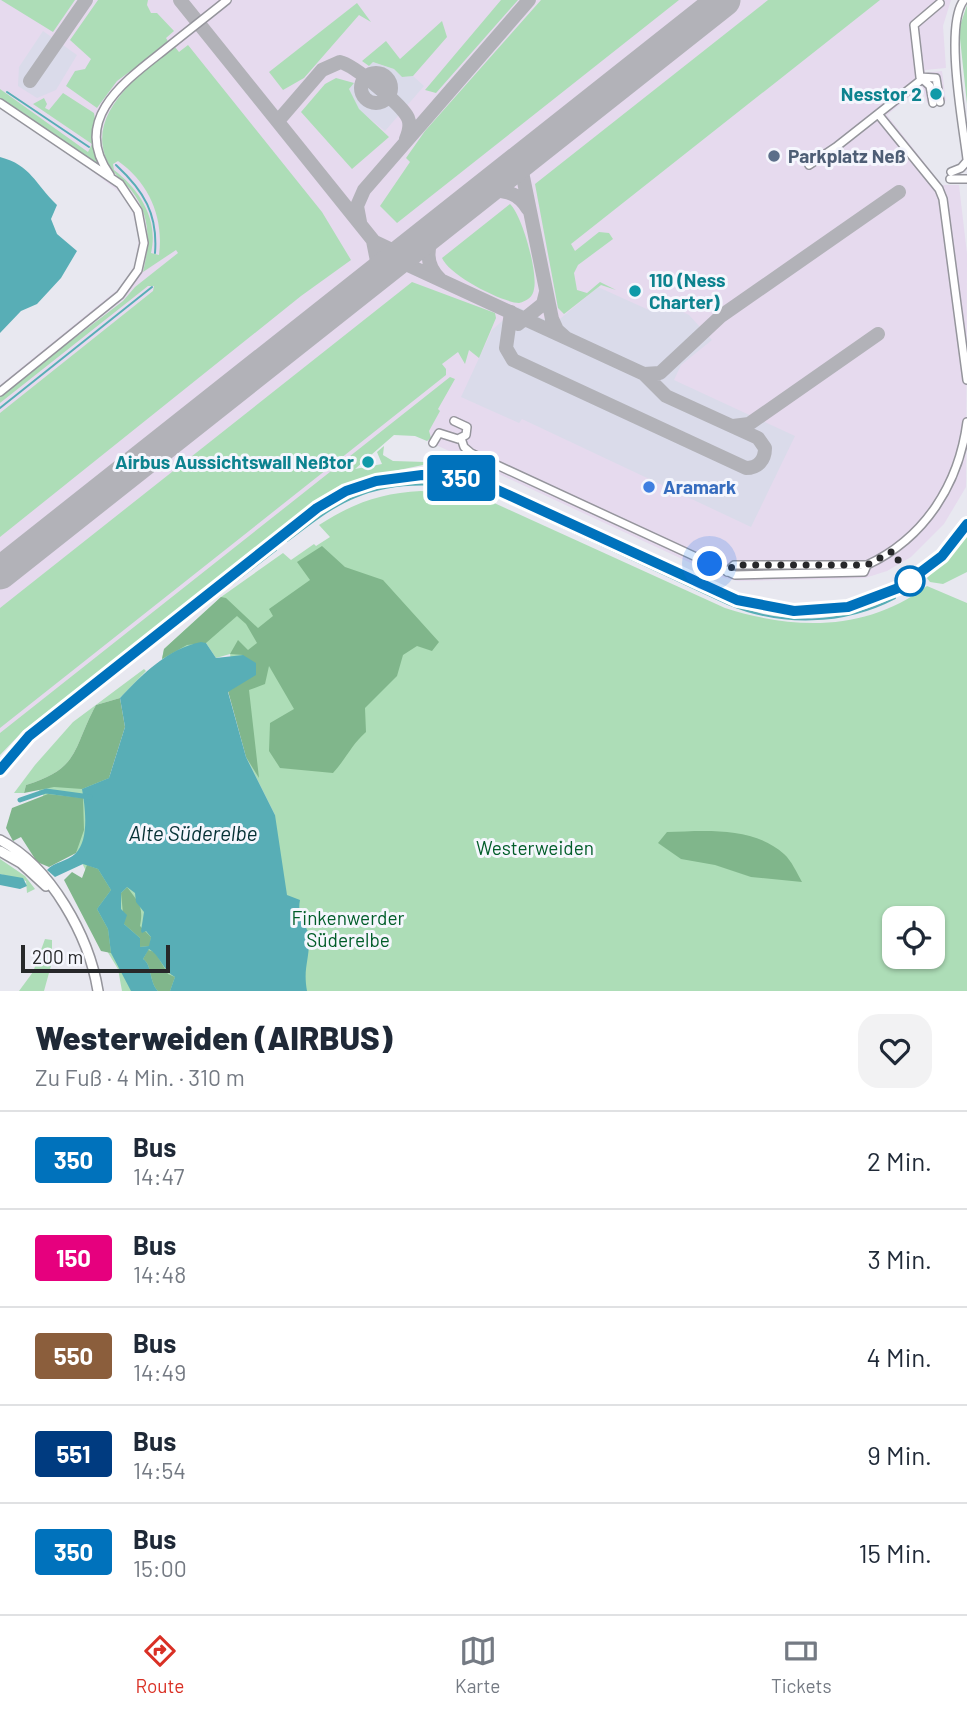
<!DOCTYPE html>
<html lang="de">
<head>
<meta charset="utf-8">
<style>
	:root { --surface:#fff; --page:#f2f2f3; --text:#1f2937; --muted:#747a83; --line:#e0e1e3; --accent:#d93025 }
	body { margin:0; font-family:Barlow,sans-serif; background:var(--page); color:var(--text); height:100vh; display:flex; flex-direction:column; font-size:26px; white-space:nowrap }
	* { box-sizing:border-box; margin:0 }
	p { font-size:23px; color:var(--muted) }
	.icon { flex:none; width:38px; height:38px; fill:none; stroke:currentColor; stroke-width:2; stroke-linecap:round; stroke-linejoin:round }
	.map { position:relative; height:991px; overflow:hidden }
	.details { display:flex; flex-direction:column; background:var(--surface); flex:1 }
	.details>* { flex:none }
	.badge { padding:0 14px; border-radius:5px; font-size:24px; line-height:46px }
	.controls { position:absolute; left:882px; top:906px; display:grid; gap:14px }
	.controls a { display:grid; place-items:center; width:63px; height:63px; border-radius:14px; background:var(--surface); box-shadow:0 2px 5px #0004; font-size:35px }
	.scale { position:absolute; left:21px; bottom:18px; width:149px; box-sizing:border-box; padding-left:7px; border:4px solid #27282a; border-top:0; font-size:19px; line-height:24px; white-space:nowrap; color:#27282a; -webkit-text-stroke:5px #f5f6fd; paint-order:stroke }
	.you { position:absolute; width:35px; height:35px; margin:-18px; border:5px solid #fff; border-radius:50%; background:#1a73e8; box-shadow:0 0 0 10px #1a73e833 }
	.map>.badge { position:absolute; translate:-50% -50%; box-shadow:0 0 0 4px #fff }
	.round { display:grid; place-items:center; flex:none; width:74px; height:74px; border-radius:21px; background:var(--page) }
	.head { display:flex; align-items:center; justify-content:space-between; height:119px; padding:0 35px }
	h1 { font-size:33px; font-weight:800; line-height:52px }
	ul { padding:0; list-style:none }
	li { display:flex; align-items:center; gap:21px; height:98px; padding:0 35px; border-top:2px solid var(--line) }
	li div { flex:1 }
	li b { display:block; font-size:26px }
	li em { font-style:normal }
	li .badge { min-width:77px; font-weight:700; text-align:center }
	.menu { display:flex; justify-content:space-around; align-items:center; height:98px; border-top:2px solid var(--line); background:var(--surface); font-size:19px; color:var(--muted) }
	.menu a { display:grid; justify-items:center; gap:4px }
	.menu .on { color:var(--accent) }
	.map>svg:first-child { display:block }
	.industrial { fill:#e6daee }
	.built { fill:#dadbea }
	.green { fill:#adddb7; fill-rule:evenodd }
	.forest { fill:#80b68b }
	.water { fill:#58aeb6; fill-rule:evenodd }
	.lines { fill:none; stroke-linecap:round; stroke-linejoin:round }
	.stream { stroke:#58aeb6; stroke-width:2 }
	.canal { stroke:#58aeb6; stroke-width:5 }
	.taxiway { stroke:#b2b2b8; stroke-width:14 }
	.runway { stroke:#b2b2b8; stroke-width:33 }
	.minor-casing { stroke:#95959c; stroke-width:10 }
	.major-casing { stroke:#95959c; stroke-width:12 }
	.minor { stroke:#fff; stroke-width:7 }
	.major { stroke:#fff; stroke-width:9 }
	.line-casing { stroke:#fff; stroke-width:16 }
	.line { stroke:#0072bc; stroke-width:10 }
	.walk { stroke:#27282a; stroke-width:7; stroke-dasharray:0 12.6 }
	.culture-dot { fill:#0f9aa8; stroke:#f5f6fd; stroke-width:2.5 }
	.service-dot { fill:#5c6f8a; stroke:#f5f6fd; stroke-width:2.5 }
	.shop-dot { fill:#3f7fe0; stroke:#f5f6fd; stroke-width:2.5 }
	.stop-dot { fill:#fff; stroke:#0072bc; stroke-width:3.5 }
	.labels { text-anchor:middle; stroke-width:6; stroke-linejoin:round; paint-order:stroke }
	.culture-label { font-size:19px; font-weight:bold; fill:#0d838f; stroke:#f5f6fd; text-anchor:end }
	.service-label { font-size:19px; font-weight:bold; fill:#4e5e75; stroke:#f5f6fd; text-anchor:start }
	.shop-label { font-size:19px; font-weight:bold; fill:#366cbe; stroke:#f5f6fd; text-anchor:start }
	.park-label { font-size:19px; fill:#015d29; stroke:#f5f6fd }
	.water-label { font-size:21px; font-style:italic; fill:#053135; stroke:#f5f6fd }
</style>
</head>
<body>
<div class="map">
<svg width="967" height="991" viewBox="0 0 967 991">
	<rect width="100%" height="100%" fill="#e8e8f0"/>
	<path class="industrial" d="M 0,0 L 951,0 L 943,26 L 946,68 L 925,70 L 925,73 L 942,71 L 946,101 L 927,103 L 922,86 L 887,115 L 942,185 L 959,185 L 967,254 L 966,487 L 944,524 L 911,557 L 887,571 L 865,578 L 738,581 L 721,577 L 393,425 L 0,736 L 0,385 L 122,286 L 135,265 L 139,238 L 133,213 L 123,195 L 87,167 L 91,162 L 0,99 Z"/>
	<path class="built" d="M 43,31 L 77,55 L 56,90 L 37,98 L 18,86 L 19,67 Z
		M 373,62 L 394,69 L 402,77 L 413,76 L 424,86 L 385,131 L 359,110 L 349,89 Z
		M 598,287 L 651,311 L 657,299 L 689,315 L 712,340 L 681,365 L 674,380 L 795,436 L 751,527 L 522,419 L 519,423 L 461,397 L 492,330 L 518,307 L 554,324 Z"/>
	<path class="green" d="M 1,0 L 75,0 L 53,32 Z
		M 98,0 L 148,0 L 147,5 L 151,13 L 157,13 L 174,31 L 166,38 L 169,43 L 117,81 L 97,108 L 66,86 L 75,71 L 85,69 L 91,59 L 70,40 Z
		M 501,0 L 518,0 L 436,93 L 425,90 Z
		M 541,0 L 679,0 L 397,223 L 380,206 L 410,162 L 406,158 L 425,131 Z
		M 768,0 L 880,0 L 571,244 L 575,251 L 599,232 L 609,233 L 613,239 L 578,265 L 574,273 L 577,290 L 587,293 L 600,282 L 616,290 L 601,285 L 564,314 L 558,308 L 535,184 Z
		M 357,3 L 371,22 L 359,15 L 304,78 L 283,90 L 269,72 Z
		M 967,5 L 967,104 L 959,29 Z
		M 442,21 L 447,37 L 413,76 L 402,77 L 394,69 L 373,62 L 369,66 L 362,61 L 386,41 L 400,59 Z
		M 188,45 L 322,212 L 351,260 L 301,296 L 0,537 L 0,413 L 153,291 L 154,286 L 148,286 L 0,403 L 0,395 L 123,301 L 135,287 L 178,253 L 176,250 L 143,272 C 150,243 151,215 131,190 C 126,184 118,178 113,171 C 77,119 139,74 175,47 L 179,52 ZM 118,161 C 149,183 164,217 159,255 L 151,253 C 159,219 139,189 114,170 L 113,164 Z
		M 336,78 L 354,83 L 349,89 L 359,109 L 389,137 L 352,169 L 301,112 L 325,84 Z
		M 0,89 L 88,152 L 92,144 L 33,104 L 44,98 L 47,104 L 45,108 L 49,110 L 63,93 L 94,113 L 103,170 L 0,100 Z
		M 510,204 C 522,215 538,272 534,289 C 533,297 527,301 519,303 C 501,302 449,275 442,258 Z
		M 412,282 L 495,313 L 496,318 L 479,358 L 469,350 L 465,364 L 458,352 L 442,364 L 446,369 L 446,375 L 0,728 L 0,608 Z
		M 450,377 L 455,379 L 438,409 L 440,411 L 429,431 L 431,438 L 427,441 L 415,436 L 394,435 L 355,469 L 382,464 L 377,452 L 384,446 L 383,455 L 393,461 L 426,462 L 423,465 L 365,477 L 317,500 L 23,731 L 0,755 L 0,733 Z
		M 421,491 L 481,497 L 725,608 C 794,630 866,632 927,586 L 967,603 L 967,991 L 122,991 L 118,969 L 104,946 L 92,883 L 57,813 L 38,789 L 160,767 L 275,815 L 246,757 L 230,654 L 216,658 L 206,643 L 162,659 L 164,649 L 221,597 L 283,553 L 291,560 L 314,544 L 316,546 L 330,537 L 319,525 C 353,503 381,493 421,491 ZM 894,919 L 933,919 L 933,957 L 894,957 Z
		M 967,533 L 967,572 L 943,584 L 930,582 L 927,578 Z
		M 144,669 L 146,671 L 120,698 L 96,705 C 72,749 81,768 26,785 L 24,793 L 14,793 L 35,765 L 73,722 Z
		M 0,859 L 25,876 L 35,889 L 27,893 L 26,881 L 0,874 Z
		M 45,939 L 52,940 L 52,962 L 44,991 L 19,991 L 33,972 Z"/>
	<path class="forest" d="M 322,546 L 345,567 L 383,580 L 439,642 L 432,651 L 417,646 L 403,655 L 397,676 L 365,708 L 366,732 C 352,744 346,759 333,773 L 280,768 L 269,751 L 270,723 L 294,709 L 269,666 L 265,684 L 249,690 L 259,778 L 246,757 L 228,691 L 243,655 L 230,654 L 238,640 L 248,650 L 257,643 L 246,624 L 237,616 L 206,643 L 187,645 L 162,659 L 164,649 L 221,597 L 226,598 L 258,628 L 273,616 L 269,609 L 310,580 L 297,562 Z
		M 120,698 L 125,727 L 109,778 L 82,789 L 54,787 L 24,793 L 26,785 C 81,768 72,749 96,705 Z
		M 48,794 L 83,798 L 84,830 L 76,853 L 49,867 L 37,862 L 21,837 L 13,841 L 6,828 L 12,808 Z
		M 667,832 C 705,831 753,826 784,854 C 791,860 797,873 802,882 L 751,877 L 715,865 L 681,859 L 658,843 Z
		M 87,865 L 98,869 L 111,890 L 97,909 L 108,929 L 111,953 L 101,951 L 64,880 L 72,872 L 82,878 Z
		M 127,887 C 138,902 144,905 140,926 L 151,937 L 150,946 L 139,947 L 140,938 L 124,924 L 121,893 Z
		M 148,950 L 155,952 L 168,974 L 175,977 L 170,991 L 158,991 C 149,982 152,964 143,959 Z"/>
	<path class="water" d="M 0,157 C 31,165 35,184 57,205 L 51,219 L 57,234 L 77,251 L 61,278 L 37,304 L 21,311 L 0,333 Z
		M 201,642 L 206,643 L 216,658 L 243,655 L 256,663 L 256,675 L 228,692 L 246,757 L 275,815 L 287,895 L 300,900 C 296,920 310,925 309,941 C 309,962 303,968 307,991 L 170,991 L 175,977 C 163,971 160,955 149,949 L 143,959 C 152,964 149,982 158,991 L 131,991 L 111,953 L 108,929 L 97,909 L 111,890 L 98,869 L 83,864 L 55,877 L 47,870 C 54,862 68,861 75,854 C 90,840 85,806 82,789 L 109,778 L 125,727 L 120,698 C 143,674 167,649 201,642 ZM 127,887 L 135,893 L 136,902 L 144,912 L 141,931 L 142,933 L 146,931 L 151,937 L 149,946 L 140,947 L 140,938 L 124,924 L 127,915 L 121,909 L 121,893 Z
		M 0,874 L 23,878 L 27,886 L 20,889 L 0,885 Z"/>
	<g class="lines">
		<path class="stream" d="M 7,92 L 89,147
			M 116,165 C 144,191 158,214 155,253
			M 0,408 L 152,287
			M 287,541 C 309,525 330,507 355,497 C 399,478 458,482 502,499 L 728,604 C 781,626 843,625 895,598
			M 232,584 L 276,550"/>
		<path class="canal" d="M 20,800 L 46,791 L 90,797"/>
		<path class="taxiway" d="M 180,0 L 384,254 L 566,338 L 557,330 L 552,319 L 522,172 L 529,154
			M 702,17 L 707,11 L 705,0
			M361 88a15 15 0 1 1 30 0a15 15 0 1 1-30 0Z
			M 30,81 L 86,0
			M 278,121 L 322,70 L 340,62 C 354,65 402,105 408,118 C 411,125 409,132 406,139
			M 482,191 C 502,189 517,191 528,209
			M 360,222 L 357,206 L 364,190 L 529,0
			M 435,229 C 427,248 424,264 440,279
			M 369,281 L 377,261 L 373,241 L 392,250 L 413,246
			M 511,312 L 506,348 L 513,360 L 746,468 C 758,468 765,460 765,448 L 758,438 L 666,396 L 644,374 L 566,338
			M 518,324 L 543,304 L 546,292
			M 644,374 L 660,373 L 721,316 L 899,192
			M 733,426 L 749,424 L 878,334"/>
		<path class="runway" d="M 0,573 L 724,0"/>
		<defs>
			<path id="minor" d="M 964,0 C 944,25 963,125 967,159
				M 920,77 L 936,78 L 940,102
				M 0,103 L 120,184 L 138,211 L 144,243 L 138,270 L 120,295 L 0,392
				M 933,103 L 930,86 L 920,77 L 914,25 L 940,3
				M 878,114 L 939,189 L 943,199 L 967,380
				M 809,165 L 836,147 L 921,80
				M 951,172 L 961,168 L 967,161
				M 110,175 C 70,120 125,81 163,51 C 184,34 206,17 227,0
				M 950,179 L 967,179
				M 461,438 L 464,447 L 471,453 C 559,494 647,535 735,575 L 864,572 L 867,565 L 734,565 L 727,572
				M 433,443 L 439,433 L 458,439 L 466,435 L 467,427 L 454,421
				M 867,565 C 925,538 959,484 967,422
				M 0,770 L 29,736 L 317,508 L 346,491 L 376,481 L 422,475 L 480,482 L 737,599 L 794,611 L 848,607 L 901,587 L 931,566 L 967,524"/>
			<path id="major" d="M 0,840 C 51,867 89,936 98,991
				M 0,851 L 21,863 L 46,886"/>
		</defs>
		<use href="#minor" class="minor-casing"/>
		<use href="#major" class="major-casing"/>
		<use href="#minor" class="minor"/>
		<use href="#major" class="major"/>
	</g>
	<g class="lines">
		<defs>
			<path id="line" d="M 0,770 L 29,736 L 317,508 L 346,491 L 376,481 L 422,475 L 480,482 L 737,600 L 794,611 L 848,607 L 901,587 L 942,556 L 967,524"/>
		</defs>
		<use href="#line" class="line-casing"/>
		<use href="#line" class="line"/>
		<path class="walk" d="M 710,564 L 727,572 L 734,565 L 867,565 L 893,551 L 910,581"/>
	</g>
	<g class="culture-dot">
		<circle cx="936" cy="94" r="7"/>
		<circle cx="635" cy="291" r="7"/>
		<circle cx="368" cy="462" r="7"/>
	</g>
	<circle class="service-dot" cx="774" cy="156" r="7"/>
	<circle class="shop-dot" cx="649" cy="487" r="7"/>
	<circle class="stop-dot" cx="910" cy="581" r="14"/>
	<g class="labels">
		<g class="culture-label">
			<text x="922" y="101">Nesstor 2</text>
			<text x="649" y="287" text-anchor="start">110 (Ness<tspan x="649" dy="22">Charter)</tspan></text>
			<text x="354" y="469">Airbus Aussichtswall Neßtor</text>
		</g>
		<g class="service-label">
			<text x="788" y="163">Parkplatz Neß</text>
		</g>
		<g class="shop-label">
			<text x="663" y="494">Aramark</text>
		</g>
		<g class="park-label">
			<text x="535" y="855">Westerweiden</text>
			<text x="348" y="925">Finkenwerder<tspan x="348" dy="22">Süderelbe</tspan></text>
		</g>
		<g class="water-label">
			<text x="193" y="841">Alte Süderelbe</text>
		</g>
	</g>
</svg>
<div class="controls">
<a><svg class="icon" aria-label="locate" viewBox="0 0 24 24"><circle cx="12" cy="12" r="6"/><path d="M12 2v4M12 18v4M2 12h4M18 12h4"/></svg></a>
</div>
<div class="scale">200 m</div>
<div class="you" style="left:710px;top:564px"></div>
<b class="badge" style="left:461px;top:478px;background:#0072bc;color:#fff">350</b>
</div>
<section class="details">
<div class="head"><div><h1>Westerweiden (AIRBUS)</h1><p>Zu Fuß · 4 Min. · 310 m</p></div><a class="round"><svg class="icon" aria-label="heart" viewBox="0 0 24 24"><path d="M12 20l-8-8c-3-5 5-10 8-4 3-6 11-1 8 4z"/></svg></a></div>
<ul>
<li><span class="badge" style="background:#0072bc;color:#fff">350</span><div><b>Bus</b><p>14:47</p></div><em>2 Min.</em></li>
<li><span class="badge" style="background:#e6007e;color:#fff">150</span><div><b>Bus</b><p>14:48</p></div><em>3 Min.</em></li>
<li><span class="badge" style="background:#8b5e3c;color:#fff">550</span><div><b>Bus</b><p>14:49</p></div><em>4 Min.</em></li>
<li><span class="badge" style="background:#003b80;color:#fff">551</span><div><b>Bus</b><p>14:54</p></div><em>9 Min.</em></li>
<li><span class="badge" style="background:#0072bc;color:#fff">350</span><div><b>Bus</b><p>15:00</p></div><em>15 Min.</em></li>
</ul>
</section>
<nav class="menu">
<a class="on"><svg class="icon" aria-label="directions" viewBox="0 0 24 24"><path d="M12 3l9 9-9 9-9-9zM9 14v-3h6M13 9l2 2-2 2"/></svg>Route</a>
<a><svg class="icon" aria-label="map" viewBox="0 0 24 24"><path d="M3 6l6-2 6 2 6-2v14l-6 2-6-2-6 2zM9 4v14M15 6v14"/></svg>Karte</a>
<a><svg class="icon" aria-label="tickets" viewBox="0 0 24 24"><path d="M3 7h18v10H3zM15 7v10"/></svg>Tickets</a>
</nav>
</body>
</html>
